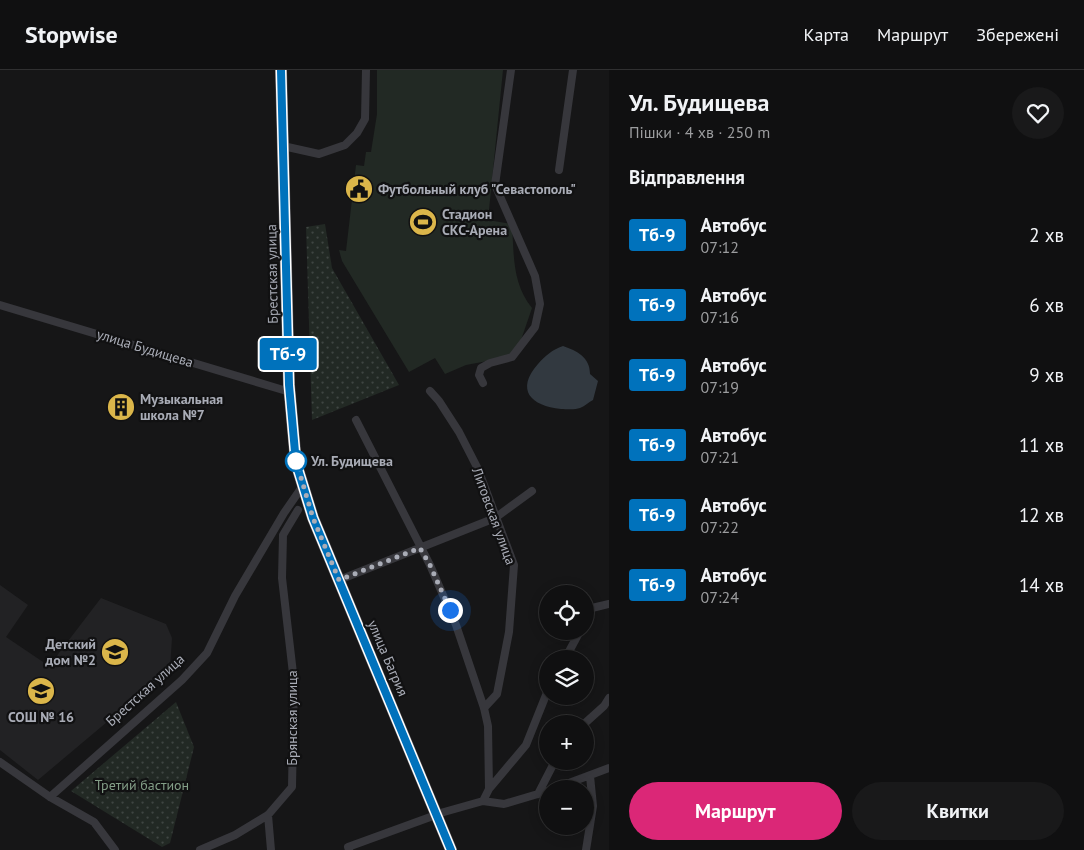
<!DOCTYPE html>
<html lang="uk">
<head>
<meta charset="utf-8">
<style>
	:root { --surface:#101011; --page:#19191a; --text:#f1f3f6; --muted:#9c9d9f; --line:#303031; --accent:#db2777 }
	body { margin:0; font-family:"PT Sans",sans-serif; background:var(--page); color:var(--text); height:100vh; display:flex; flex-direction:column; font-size:19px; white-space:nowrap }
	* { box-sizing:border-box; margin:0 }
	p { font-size:16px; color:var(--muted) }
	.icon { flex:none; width:28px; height:28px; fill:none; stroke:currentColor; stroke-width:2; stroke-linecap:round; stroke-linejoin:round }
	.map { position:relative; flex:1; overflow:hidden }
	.sheet { display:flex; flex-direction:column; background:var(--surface); width:475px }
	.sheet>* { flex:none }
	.badge { padding:0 10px; border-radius:4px; font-size:18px; line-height:32px }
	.buttons { position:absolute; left:539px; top:515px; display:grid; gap:10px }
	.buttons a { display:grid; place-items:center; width:55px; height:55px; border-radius:50%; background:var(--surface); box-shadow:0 2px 12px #0003,0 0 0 1px var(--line); font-size:25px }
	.you { position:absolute; width:25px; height:25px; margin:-12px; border:4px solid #fff; border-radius:50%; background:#1a73e8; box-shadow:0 0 0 8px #1a73e833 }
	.map>.badge { position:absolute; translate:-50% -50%; box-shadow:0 0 0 2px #fff }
	h2 { padding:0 20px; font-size:19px; line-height:45px }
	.round { display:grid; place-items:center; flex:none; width:52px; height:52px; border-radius:26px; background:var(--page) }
	.overview { display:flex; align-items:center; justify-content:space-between; height:85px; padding:0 20px }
	h1 { font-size:24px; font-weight:700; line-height:38px }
	.button { display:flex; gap:10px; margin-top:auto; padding:10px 20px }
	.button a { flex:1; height:58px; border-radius:30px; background:var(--accent); color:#fff; font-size:20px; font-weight:700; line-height:58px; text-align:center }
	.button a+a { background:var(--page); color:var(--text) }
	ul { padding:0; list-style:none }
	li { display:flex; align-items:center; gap:15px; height:70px; padding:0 20px }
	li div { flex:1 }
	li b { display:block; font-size:19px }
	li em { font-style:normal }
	li .badge { min-width:55px; font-weight:700; text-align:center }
	header { display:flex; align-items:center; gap:30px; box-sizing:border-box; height:70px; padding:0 25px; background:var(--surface); border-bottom:1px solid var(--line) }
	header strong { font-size:24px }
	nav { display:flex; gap:28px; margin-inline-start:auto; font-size:18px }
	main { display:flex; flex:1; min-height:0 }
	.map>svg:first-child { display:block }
	.built { fill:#222224 }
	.grass { fill:url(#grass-dots) }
	.pitch { fill:#222924 }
	.water { fill:#323940 }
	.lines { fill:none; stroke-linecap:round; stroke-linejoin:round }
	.street { stroke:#37373c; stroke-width:8 }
	.primary { stroke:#54545a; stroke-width:12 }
	.line-casing { stroke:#fff; stroke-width:11 }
	.line { stroke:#0072bc; stroke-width:8 }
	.walk { stroke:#a9acb6; stroke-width:5; stroke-dasharray:0 9 }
	.stop-dot { fill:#fff; stroke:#0072bc; stroke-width:2.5 }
	.labels { text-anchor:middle; stroke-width:4.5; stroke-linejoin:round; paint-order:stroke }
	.poi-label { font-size:14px; font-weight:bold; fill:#a9acb6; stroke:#111112; text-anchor:start }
	.street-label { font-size:14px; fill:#a9acb6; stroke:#111112 }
	.stop-label { font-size:14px; font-weight:bold; fill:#a9acb6; stroke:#111112; text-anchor:start }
	.park-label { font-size:14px; fill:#839e87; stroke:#111112 }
</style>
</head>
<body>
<header>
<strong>Stopwise</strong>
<nav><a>Карта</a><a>Маршрут</a><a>Збережені</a></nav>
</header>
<main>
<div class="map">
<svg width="609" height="780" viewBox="0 0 609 780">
	<defs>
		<pattern id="grass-dots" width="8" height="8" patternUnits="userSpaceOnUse" patternTransform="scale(1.25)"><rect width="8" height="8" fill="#222924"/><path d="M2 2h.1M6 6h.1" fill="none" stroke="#3f4542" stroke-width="1.8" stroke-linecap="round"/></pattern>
	</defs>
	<rect width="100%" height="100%" fill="#161617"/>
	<path class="built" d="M 0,515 L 28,535 L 6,567 L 49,596 L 101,528 L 166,554 L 172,568 L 170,599 L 38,710 L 0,680 Z"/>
	<path class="grass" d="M 325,154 L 332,198 L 399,315 L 312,350 L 306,157 Z
		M 176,632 L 194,677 L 170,773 L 162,777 L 71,721 Z"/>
	<path class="pitch" d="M 377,0 L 503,0 L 488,150 L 512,154 C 514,185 512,213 532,238 L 521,270 L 509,287 L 466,295 L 445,304 L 435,288 L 409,302 L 342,191 L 339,180 L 346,181 L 356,95 L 364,96 L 366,82 L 371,82 L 377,44 Z"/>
	<path class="water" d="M 563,276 C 577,281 590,287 590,304 L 598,311 L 593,330 C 589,332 585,336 580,338 C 575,340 566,339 561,339 C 531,336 515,320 538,294 C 546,285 552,280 563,276 Z"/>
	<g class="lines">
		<path class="street" d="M 283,76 L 319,84 L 345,75 L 357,63 L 365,49 L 366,0
			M 559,100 L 573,0
			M 0,235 L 290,322
			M 483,313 L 479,305 L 481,298 L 490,293 L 512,287 L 535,257 L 540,234 L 535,206 L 495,115 L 511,0
			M 430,321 L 439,331 L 459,362 L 478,399 L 514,495 L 509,562 L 497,624 L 484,638
			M 356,350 L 430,495 L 456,555 L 484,638 L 488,656 L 489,719 L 483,731
			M 339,510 L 495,448 L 532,421
			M 585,550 L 592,538 L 609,534
			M 565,589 L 580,561
			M 584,654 L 604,636 L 609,628
			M 0,692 L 50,727 L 94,752 L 115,780
			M 489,719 L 526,675 L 548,620
			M 553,719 L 609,698
			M 538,724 L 555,691
			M 50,727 L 182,610 L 207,583 L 235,526 L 284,443 L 302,417
			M 268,745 L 271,780
			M 200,780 L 235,765 L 268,745 L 292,717 L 294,612 L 282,508 L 283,465 L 298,440
			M 349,780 L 348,777 L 444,742 L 483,731 L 504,734 L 548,721
			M 586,780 L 593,736 L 590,706"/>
		<path class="primary" d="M 281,0 L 289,315 L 296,393 L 313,448 L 451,780"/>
	</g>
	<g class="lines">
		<defs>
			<path id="line" d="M 281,0 L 289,315 L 296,393 L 313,448 L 451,780"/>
		</defs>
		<use href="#line" class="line-casing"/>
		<use href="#line" class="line"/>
		<path class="walk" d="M 296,391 L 313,448 L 339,510 L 420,478 L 430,495 L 450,540"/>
	</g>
	<defs>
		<symbol id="civic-disc" viewBox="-11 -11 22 22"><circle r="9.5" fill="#dbb64a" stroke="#111112"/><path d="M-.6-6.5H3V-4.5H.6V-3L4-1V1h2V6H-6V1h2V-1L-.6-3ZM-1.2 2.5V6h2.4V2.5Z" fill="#111"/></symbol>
		<symbol id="stadium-disc" viewBox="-11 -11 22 22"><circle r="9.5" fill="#dbb64a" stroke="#111112"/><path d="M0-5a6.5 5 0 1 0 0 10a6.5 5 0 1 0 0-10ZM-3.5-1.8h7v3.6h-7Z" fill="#111"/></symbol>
		<symbol id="building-disc" viewBox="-11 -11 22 22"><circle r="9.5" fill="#dbb64a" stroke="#111112"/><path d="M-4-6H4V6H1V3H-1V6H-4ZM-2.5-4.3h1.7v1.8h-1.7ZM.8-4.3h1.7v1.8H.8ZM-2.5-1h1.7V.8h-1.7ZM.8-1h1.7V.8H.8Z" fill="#111"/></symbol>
		<symbol id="school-disc" viewBox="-11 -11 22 22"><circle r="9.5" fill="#dbb64a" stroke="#111112"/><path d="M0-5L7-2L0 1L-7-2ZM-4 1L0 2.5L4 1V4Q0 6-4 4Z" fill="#111"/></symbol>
	</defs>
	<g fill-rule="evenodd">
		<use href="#civic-disc" x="343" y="103" width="32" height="32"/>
		<use href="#stadium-disc" x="407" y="136" width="32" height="32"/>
		<use href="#building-disc" x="105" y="321" width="32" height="32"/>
		<use href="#school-disc" x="99" y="566" width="32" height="32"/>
		<use href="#school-disc" x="25" y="605" width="32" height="32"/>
	</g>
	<circle class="stop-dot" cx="296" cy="391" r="10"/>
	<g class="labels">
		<g class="poi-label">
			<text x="378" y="124">Футбольный клуб "Севастополь"</text>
			<text x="442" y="149">Стадион<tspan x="442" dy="16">СКС-Арена</tspan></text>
			<text x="140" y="334">Музыкальная<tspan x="140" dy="16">школа №7</tspan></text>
			<text x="96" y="579" text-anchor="end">Детский<tspan x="96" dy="16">дом №2</tspan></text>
			<text x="41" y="652" text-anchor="middle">СОШ № 16</text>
		</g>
		<g class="street-label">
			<text transform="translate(272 204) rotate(-91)" y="5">Брестская улица</text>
			<text transform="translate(145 278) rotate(17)" y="5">улица Будищева</text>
			<text transform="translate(494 446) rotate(70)" y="5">Литовская улица</text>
			<text transform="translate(388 588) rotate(67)" y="5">улица Багрия</text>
			<text transform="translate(145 620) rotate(-42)" y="5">Брестская улица</text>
			<text transform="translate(292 648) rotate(-90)" y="5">Брянская улица</text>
		</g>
		<g class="stop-label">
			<text x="311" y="396">Ул. Будищева</text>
		</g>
		<g class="park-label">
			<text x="142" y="720">Третий бастион</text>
		</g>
	</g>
</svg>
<div class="buttons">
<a><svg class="icon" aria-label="locate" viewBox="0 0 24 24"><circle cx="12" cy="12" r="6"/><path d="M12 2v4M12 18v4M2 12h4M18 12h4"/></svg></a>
<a><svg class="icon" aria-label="layers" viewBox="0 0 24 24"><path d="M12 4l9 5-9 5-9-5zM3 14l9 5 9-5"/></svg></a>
<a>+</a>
<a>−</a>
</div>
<div class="you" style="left:450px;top:540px"></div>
<b class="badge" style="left:288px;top:284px;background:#0072bc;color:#fff">Тб-9</b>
</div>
<section class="sheet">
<div class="overview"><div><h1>Ул. Будищева</h1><p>Пішки · 4 хв · 250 m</p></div><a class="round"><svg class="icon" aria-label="heart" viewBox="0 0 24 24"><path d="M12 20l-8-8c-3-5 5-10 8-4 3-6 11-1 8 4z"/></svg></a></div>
<h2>Відправлення</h2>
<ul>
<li><span class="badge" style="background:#0072bc;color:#fff">Тб-9</span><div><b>Автобус</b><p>07:12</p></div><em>2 хв</em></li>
<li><span class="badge" style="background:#0072bc;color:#fff">Тб-9</span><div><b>Автобус</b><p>07:16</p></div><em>6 хв</em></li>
<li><span class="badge" style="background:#0072bc;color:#fff">Тб-9</span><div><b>Автобус</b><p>07:19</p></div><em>9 хв</em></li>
<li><span class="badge" style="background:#0072bc;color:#fff">Тб-9</span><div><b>Автобус</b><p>07:21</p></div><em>11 хв</em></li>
<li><span class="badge" style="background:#0072bc;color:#fff">Тб-9</span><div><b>Автобус</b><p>07:22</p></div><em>12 хв</em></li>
<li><span class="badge" style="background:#0072bc;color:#fff">Тб-9</span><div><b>Автобус</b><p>07:24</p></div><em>14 хв</em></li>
</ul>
<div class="button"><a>Маршрут</a><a>Квитки</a></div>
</section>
</main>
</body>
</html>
